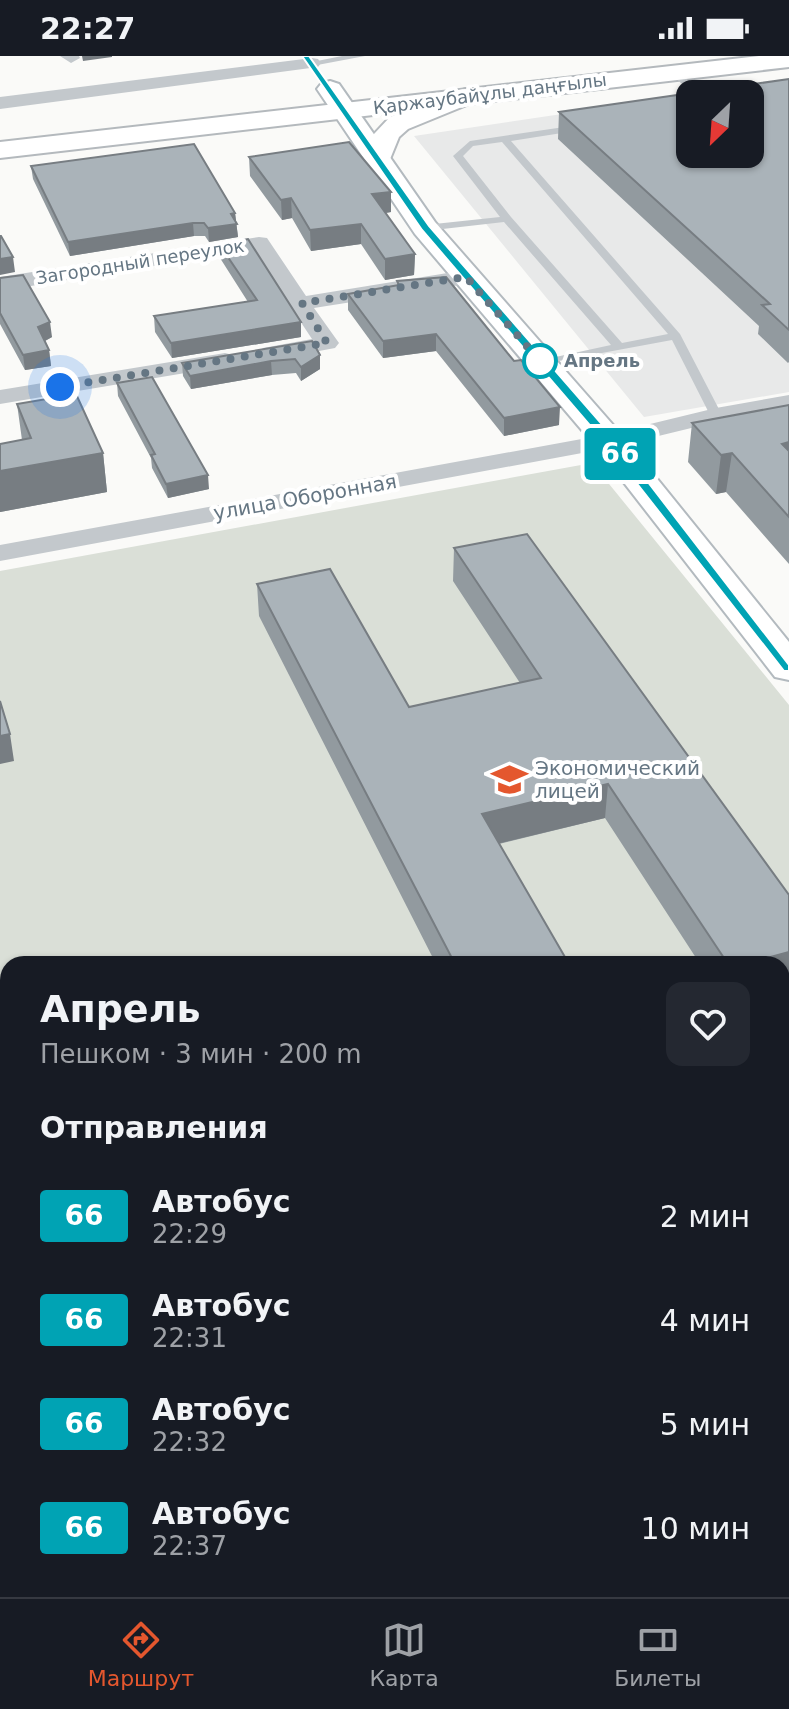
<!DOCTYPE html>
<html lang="ru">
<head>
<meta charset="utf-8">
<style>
	:root { --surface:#171b24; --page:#242831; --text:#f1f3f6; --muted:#9ea1a6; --line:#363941; --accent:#e4572e }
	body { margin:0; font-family:"DejaVu Sans",sans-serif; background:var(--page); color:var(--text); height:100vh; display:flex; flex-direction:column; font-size:30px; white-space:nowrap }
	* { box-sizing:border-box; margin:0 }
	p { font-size:26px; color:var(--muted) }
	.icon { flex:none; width:44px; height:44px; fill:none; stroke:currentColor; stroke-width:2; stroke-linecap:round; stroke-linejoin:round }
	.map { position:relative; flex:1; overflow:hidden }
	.drawer { position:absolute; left:0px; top:900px; width:790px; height:642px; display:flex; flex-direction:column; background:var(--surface); border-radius:24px 24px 0 0; box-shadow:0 2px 6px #0004 }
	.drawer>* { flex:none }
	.badge { padding:0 16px; border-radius:6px; font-size:28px; line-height:52px }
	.needle { width:52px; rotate:205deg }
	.tools { position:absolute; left:676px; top:24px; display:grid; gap:16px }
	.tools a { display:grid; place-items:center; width:88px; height:88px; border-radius:16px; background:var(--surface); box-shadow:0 2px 6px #0004; font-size:40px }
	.you { position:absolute; width:40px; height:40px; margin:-20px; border:6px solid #fff; border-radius:50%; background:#1a73e8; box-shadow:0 0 0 12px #1a73e833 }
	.map>.badge { position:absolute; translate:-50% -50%; box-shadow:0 0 0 4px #fff }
	h2 { padding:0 40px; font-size:30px; line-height:72px }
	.round { display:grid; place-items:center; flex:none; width:84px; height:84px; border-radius:16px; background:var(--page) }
	.head { display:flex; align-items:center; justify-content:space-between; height:136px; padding:0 40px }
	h1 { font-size:38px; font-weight:700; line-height:60px }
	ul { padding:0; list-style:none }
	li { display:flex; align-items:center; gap:24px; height:104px; padding:0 40px }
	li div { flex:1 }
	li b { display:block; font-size:30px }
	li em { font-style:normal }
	li .badge { min-width:88px; font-weight:700; text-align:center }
	.status { display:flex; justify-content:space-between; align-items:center; height:56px; padding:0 40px; background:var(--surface); direction:ltr }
	.status svg { height:22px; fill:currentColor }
	.dock { display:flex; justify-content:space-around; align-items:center; height:112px; border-top:2px solid var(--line); background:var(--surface); font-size:22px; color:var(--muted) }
	.dock a { display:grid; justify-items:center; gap:4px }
	.dock .active { color:var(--accent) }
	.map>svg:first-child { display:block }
	.built { fill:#e8e9e9 }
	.green { fill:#dadfd7 }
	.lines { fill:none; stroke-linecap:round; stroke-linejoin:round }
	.secondary-casing { stroke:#b3babf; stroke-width:4 }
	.primary-casing { stroke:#b5babe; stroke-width:4 }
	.trunk-casing { stroke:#b4b9bd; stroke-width:4 }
	.service { fill:#c3c8cc; fill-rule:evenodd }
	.minor { fill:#c3c8cc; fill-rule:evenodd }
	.tertiary { fill:#c3c8cc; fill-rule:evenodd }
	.secondary { fill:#fff; fill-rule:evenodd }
	.primary { fill:#fff; fill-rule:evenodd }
	.trunk { fill:#fff; fill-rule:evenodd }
	.wall { fill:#929a9f }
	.shaded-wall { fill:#777d82 }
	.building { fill:#aab3b9; stroke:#777d82; stroke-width:2; fill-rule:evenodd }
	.line { fill:#00a3b4; stroke:#fff; stroke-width:2 }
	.walk { stroke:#657683; stroke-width:8; stroke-dasharray:0 14.4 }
	.stop-dot { fill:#fff; stroke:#00a3b4; stroke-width:4 }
	.labels { text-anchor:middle; stroke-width:8; stroke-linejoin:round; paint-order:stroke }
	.far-street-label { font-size:18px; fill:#657683; stroke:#fff }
	.far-stop-label { font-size:18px; font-weight:bold; fill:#657683; stroke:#fff; text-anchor:start }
	.street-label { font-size:20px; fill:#657683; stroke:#fff }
	.poi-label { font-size:20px; fill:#657683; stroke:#fff; text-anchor:start }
</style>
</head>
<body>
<div class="status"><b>22:27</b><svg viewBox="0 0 49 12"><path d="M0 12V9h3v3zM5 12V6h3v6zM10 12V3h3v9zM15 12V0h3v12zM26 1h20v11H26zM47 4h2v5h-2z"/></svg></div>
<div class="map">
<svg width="789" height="1541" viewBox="0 0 789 1541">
	<rect width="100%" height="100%" fill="#fafaf8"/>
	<path class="built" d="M 789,25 L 789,336 L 644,361 L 414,80 L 690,39 L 690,98 L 750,98 L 750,38 Z"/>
	<path class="green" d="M 592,407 L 789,649 L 789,1100 L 782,1102 L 782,908 L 8,908 L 8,1328 L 0,1330 L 0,515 Z"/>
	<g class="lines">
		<defs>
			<path id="secondary" d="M 330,25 L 339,28 L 435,166 L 621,378 L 789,586 L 789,624 L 775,621 L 597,392 L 415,178 L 317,33 L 321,28 Z"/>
			<path id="primary" d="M 465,33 L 474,36 L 478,41 L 474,46 L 408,73 L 399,81 L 388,108 L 368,108 L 364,102 L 374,78 L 390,61 Z"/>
			<path id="trunk" d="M 759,0 L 789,0 L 789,11 L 0,102 L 0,86 Z"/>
		</defs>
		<use href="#secondary" class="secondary-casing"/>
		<use href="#primary" class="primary-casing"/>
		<use href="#trunk" class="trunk-casing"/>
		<path class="service" d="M 342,0 L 365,0 L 312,10 L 307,7 Z
			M 672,15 L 678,15 L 703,38 L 693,38 L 672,19 Z
			M 578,69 L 581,70 L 581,74 L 511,85 L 680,278 L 722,359 L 720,362 L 712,362 L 710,359 L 672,284 L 537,309 L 537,305 L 611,289 L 504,166 L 425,175 L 420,172 L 425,169 L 500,161 L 453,100 L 470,85 ZM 502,86 L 668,278 L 622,287 L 511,161 L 463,100 L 473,90 Z
			M 789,1335 L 789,1353 L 782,1355 L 782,1337 Z
			M 595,1534 L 632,1534 L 629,1541 L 591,1541 Z
			M 716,1534 L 739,1534 L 743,1541 L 719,1541 Z"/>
		<path class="minor" d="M 60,0 L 79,0 L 80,2 L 71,7 Z
			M 312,2 L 318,3 L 321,7 L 318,11 L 0,53 L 0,41 Z
			M 259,181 L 267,182 L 306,240 L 466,214 L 477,221 L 466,228 L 314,252 L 339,287 L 335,292 L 271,304 L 263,302 L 259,297 L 263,292 L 312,283 L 253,194 L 0,235 L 0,221 Z
			M 225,297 L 233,299 L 237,304 L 233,309 L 0,348 L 0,334 Z
			M 789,339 L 789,353 L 716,366 L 609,392 L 0,505 L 0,489 L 609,378 L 716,352 Z"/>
		<path class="tertiary" d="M 789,1123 L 789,1163 L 782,1165 L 782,1125 Z
			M 8,1350 L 8,1398 L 0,1401 L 0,1353 Z"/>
		<use href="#secondary" class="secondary"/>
		<use href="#primary" class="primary"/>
		<use href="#trunk" class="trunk"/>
	</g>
	<path class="wall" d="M 789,23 L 789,306 L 788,307 L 758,278 L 759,270 L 558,83 L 559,56 Z
		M 249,101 L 391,136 L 391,156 L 385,157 L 415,198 L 414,219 L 385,224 L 361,188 L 311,195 L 292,162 L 282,164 L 250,120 Z
		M 31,110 L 235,157 L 238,181 L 209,186 L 205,180 L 194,180 L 70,200 L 33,123 Z
		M 219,188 L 301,281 L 172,302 L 155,276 L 154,260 L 248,246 L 220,202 Z
		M 0,222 L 52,281 L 45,285 L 49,294 L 51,310 L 25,314 L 0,268 Z
		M 397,225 L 559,369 L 504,380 L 436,295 L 383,302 L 348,254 L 348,238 L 397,229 Z
		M 312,285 L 320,313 L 301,325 L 296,317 L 272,319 L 191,333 L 183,320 L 182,307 Z
		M 117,327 L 209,433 L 168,442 L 152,412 L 151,402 L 118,340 Z
		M 17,348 L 103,397 L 107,436 L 0,456 L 0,388 L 22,384 Z
		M 789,349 L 789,508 L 726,436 L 716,438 L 688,406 L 692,367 Z
		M 454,492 L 789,839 L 789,929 L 782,931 L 782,908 L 700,908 L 605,762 L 499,788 L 569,908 L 436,908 L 259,560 L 257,528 L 409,651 L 520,627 L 453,525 Z"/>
	<path class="shaded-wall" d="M 82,0 L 112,0 L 112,1 L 83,5 Z
		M 391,136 L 391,156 L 373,159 L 372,138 Z
		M 291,142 L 292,162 L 282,164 L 281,144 Z
		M 235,157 L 238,181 L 209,186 L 208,172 L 231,158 Z
		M 193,167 L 194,180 L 70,200 L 68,186 Z
		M 361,168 L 361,188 L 311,195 L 310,174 Z
		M 415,198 L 414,219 L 385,224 L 385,203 Z
		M 13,201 L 15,216 L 0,219 L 0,203 Z
		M 50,266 L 52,281 L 41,287 L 38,271 Z
		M 301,266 L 301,281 L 172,302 L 171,287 Z
		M 436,278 L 436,295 L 383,302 L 383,285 Z
		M 49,294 L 51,310 L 25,314 L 23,299 Z
		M 320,299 L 320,313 L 301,325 L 301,311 Z
		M 271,305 L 272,319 L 191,333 L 190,320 Z
		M 560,351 L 559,369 L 504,380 L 504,362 Z
		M 789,386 L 789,424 L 782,388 Z
		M 103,397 L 107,436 L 0,456 L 0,415 Z
		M 732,397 L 726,436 L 716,438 L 721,399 Z
		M 208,419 L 209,433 L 168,442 L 166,428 Z
		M 10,678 L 14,705 L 0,708 L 0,680 Z
		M 608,728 L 605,762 L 480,792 L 482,758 Z
		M 789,896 L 789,929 L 782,931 L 782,908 L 745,908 Z
		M 789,1286 L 789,1325 L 782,1327 L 782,1289 Z
		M 374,1534 L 486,1534 L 466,1541 L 353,1541 Z"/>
	<path class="building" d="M 789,23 L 789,274 L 762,249 L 770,248 L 559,56 ZM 690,38 L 750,38 L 750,98 L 690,98 Z
		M 349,86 L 391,136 L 372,138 L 415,198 L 385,203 L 361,168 L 310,174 L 291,142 L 281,144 L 249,101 Z
		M 194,88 L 235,157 L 231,158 L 237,168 L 208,172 L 204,167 L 193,167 L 68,186 L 31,110 Z
		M 0,180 L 1,180 L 13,201 L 0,203 Z
		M 248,183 L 301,266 L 171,287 L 154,260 L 257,244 L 219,188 Z
		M 23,219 L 50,266 L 38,271 L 49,294 L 23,299 L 0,257 L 0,222 Z
		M 446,221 L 514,305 L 521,304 L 560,351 L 504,362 L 436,278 L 383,285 L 348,238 L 399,229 L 397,225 Z
		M 312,285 L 320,299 L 301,311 L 295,303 L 271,305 L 190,320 L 182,307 Z
		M 152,321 L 208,419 L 166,428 L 151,399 L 155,398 L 117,327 Z
		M 76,338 L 103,397 L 0,415 L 0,388 L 31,382 L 17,348 Z
		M 789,349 L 789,386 L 782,388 L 789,395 L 789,461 L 732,397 L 721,399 L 692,367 Z
		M 527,478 L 789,839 L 789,896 L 745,908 L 728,908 L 608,728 L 482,758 L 569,908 L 455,908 L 257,528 L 330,513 L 409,651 L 541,622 L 454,492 Z
		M 0,645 L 10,678 L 0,680 Z
		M 789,1196 L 789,1286 L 782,1289 L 782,1198 Z
		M 50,1534 L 374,1534 L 353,1541 L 29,1541 Z"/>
	<path class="line" d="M 302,0 L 309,0 L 429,170 L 614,382 L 789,609 L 789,615 L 784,615 L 605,387 L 422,174 Z"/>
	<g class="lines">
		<path class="walk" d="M 60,331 L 327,287 L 302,247 L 466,221 L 540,305"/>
	</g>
	<defs>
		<symbol id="university-bare" viewBox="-9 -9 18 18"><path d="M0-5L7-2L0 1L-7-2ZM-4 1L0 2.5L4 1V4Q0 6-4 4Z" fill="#e4572e" stroke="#fff" stroke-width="2.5" paint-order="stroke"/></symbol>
	</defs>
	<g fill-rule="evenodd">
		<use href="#university-bare" x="484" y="698" width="51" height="51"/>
	</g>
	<circle class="stop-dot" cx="540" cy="305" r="16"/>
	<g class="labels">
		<g class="far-street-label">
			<text transform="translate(490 38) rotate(-7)" y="6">Қаржаубайұлы даңғылы</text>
			<text transform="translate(140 206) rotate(-9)" y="6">Загородный переулок</text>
		</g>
		<g class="far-stop-label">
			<text x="564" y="311">Апрель</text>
		</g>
		<g class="street-label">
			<text transform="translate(305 441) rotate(-10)" y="7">улица Оборонная</text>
		</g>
		<g class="poi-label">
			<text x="535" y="719">Экономический<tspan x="535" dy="23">лицей</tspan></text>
		</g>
	</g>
</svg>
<div class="tools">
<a><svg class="needle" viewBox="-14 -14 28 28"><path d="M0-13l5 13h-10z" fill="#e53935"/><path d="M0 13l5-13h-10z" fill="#9ea1a6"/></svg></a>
</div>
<div class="you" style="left:60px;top:331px"></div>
<b class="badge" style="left:620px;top:398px;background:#00a3b4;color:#fff">66</b>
<section class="drawer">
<div class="head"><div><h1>Апрель</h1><p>Пешком · 3 мин · 200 m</p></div><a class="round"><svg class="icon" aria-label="heart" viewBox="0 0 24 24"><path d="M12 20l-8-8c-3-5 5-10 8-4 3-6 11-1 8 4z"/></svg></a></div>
<h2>Отправления</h2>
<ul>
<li><span class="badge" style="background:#00a3b4;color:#fff">66</span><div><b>Автобус</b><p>22:29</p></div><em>2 мин</em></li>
<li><span class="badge" style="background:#00a3b4;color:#fff">66</span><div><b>Автобус</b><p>22:31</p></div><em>4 мин</em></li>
<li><span class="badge" style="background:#00a3b4;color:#fff">66</span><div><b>Автобус</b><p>22:32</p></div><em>5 мин</em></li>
<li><span class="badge" style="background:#00a3b4;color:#fff">66</span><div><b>Автобус</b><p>22:37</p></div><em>10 мин</em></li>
</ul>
</section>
</div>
<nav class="dock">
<a class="active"><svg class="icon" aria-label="directions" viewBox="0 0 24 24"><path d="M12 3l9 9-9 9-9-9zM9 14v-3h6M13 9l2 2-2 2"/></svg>Маршрут</a>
<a><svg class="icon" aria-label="map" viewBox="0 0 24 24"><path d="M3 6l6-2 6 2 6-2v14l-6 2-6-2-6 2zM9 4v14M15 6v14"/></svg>Карта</a>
<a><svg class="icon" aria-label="tickets" viewBox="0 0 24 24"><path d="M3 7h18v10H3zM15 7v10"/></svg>Билеты</a>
</nav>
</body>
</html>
